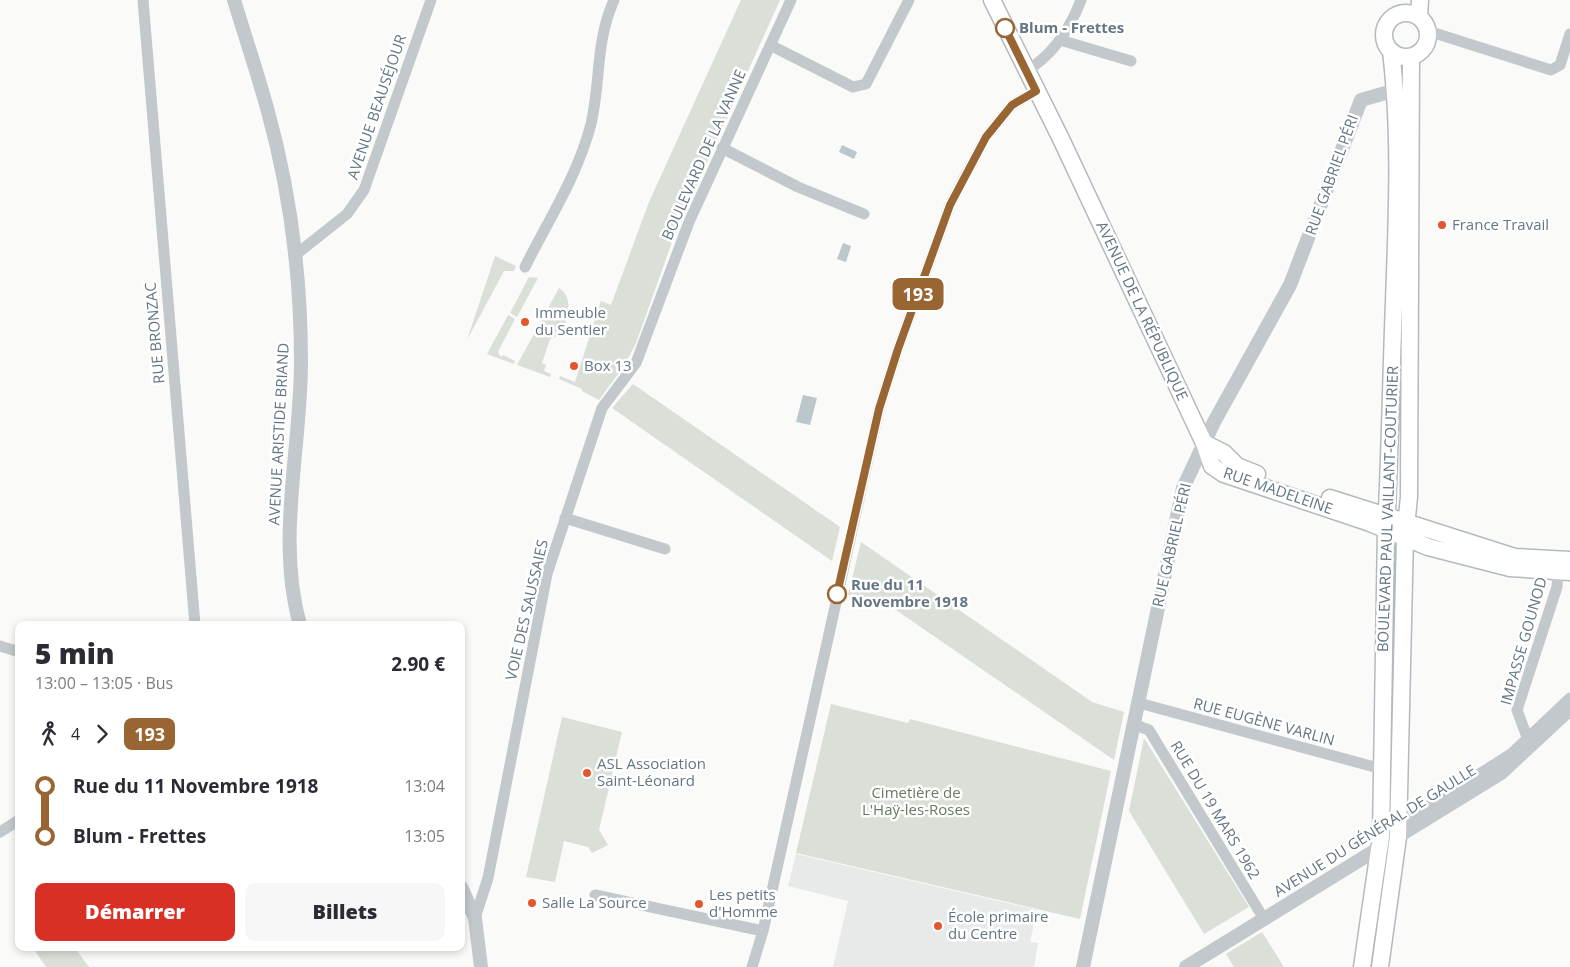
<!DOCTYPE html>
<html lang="fr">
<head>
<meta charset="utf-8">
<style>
	:root { --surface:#fff; --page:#f7f7f7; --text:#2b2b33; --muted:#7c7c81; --accent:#d93025 }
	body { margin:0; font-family:"Open Sans",sans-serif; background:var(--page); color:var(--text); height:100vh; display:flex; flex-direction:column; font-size:19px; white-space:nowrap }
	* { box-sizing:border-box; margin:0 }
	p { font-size:16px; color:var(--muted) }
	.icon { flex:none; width:28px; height:28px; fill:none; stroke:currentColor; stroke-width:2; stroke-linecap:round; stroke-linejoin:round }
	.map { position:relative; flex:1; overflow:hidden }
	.sheet { position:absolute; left:15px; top:621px; width:450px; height:330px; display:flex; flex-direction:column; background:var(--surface); border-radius:10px; box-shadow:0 2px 8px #0003 }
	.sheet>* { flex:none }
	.badge { padding:0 10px; border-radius:8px; font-size:18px; line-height:32px }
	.map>.badge { position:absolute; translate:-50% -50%; box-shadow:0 0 0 2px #fff }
	.legs { display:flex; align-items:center; gap:8px; height:55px; padding:0 20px; font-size:16px }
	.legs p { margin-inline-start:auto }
	.headline { display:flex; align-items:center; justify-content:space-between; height:85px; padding:0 20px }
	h1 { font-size:28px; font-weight:800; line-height:38px }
	.action { display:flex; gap:10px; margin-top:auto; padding:10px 20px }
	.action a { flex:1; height:58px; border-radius:10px; background:var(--accent); color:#fff; font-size:20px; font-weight:800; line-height:58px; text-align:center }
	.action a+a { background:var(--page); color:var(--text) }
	ul { padding:0 20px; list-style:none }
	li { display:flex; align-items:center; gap:18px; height:50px; font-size:19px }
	li i { display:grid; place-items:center; width:8px; height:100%; margin:0 6px; background:currentColor }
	li i::after { content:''; width:12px; height:12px; margin:-6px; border:4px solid; border-radius:50%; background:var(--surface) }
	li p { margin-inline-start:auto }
	li:first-child i { background:linear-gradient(#0000 50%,currentColor 0) }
	li:last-child i { background:linear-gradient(currentColor 50%,#0000 0) }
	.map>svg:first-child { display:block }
	.built { fill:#e8e9e9 }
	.green { fill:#dadfd7 }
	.water { fill:#bbc7cb }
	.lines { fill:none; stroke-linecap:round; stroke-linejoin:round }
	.secondary-casing { stroke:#b3babf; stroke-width:19 }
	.minor { stroke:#c3c8cc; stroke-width:11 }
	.tertiary { stroke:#c3c8cc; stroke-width:14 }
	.secondary { stroke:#fff; stroke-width:16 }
	.line-1-casing { stroke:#fff; stroke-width:11 }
	.line-1 { stroke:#963; stroke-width:8 }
	.stop-1-dot { fill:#fff; stroke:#963; stroke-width:2.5 }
	.poi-dot { fill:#e4572e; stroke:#fff; stroke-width:2 }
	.labels { text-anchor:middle; stroke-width:5; stroke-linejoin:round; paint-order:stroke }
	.stop-label { font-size:15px; font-weight:bold; fill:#657683; stroke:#fff; text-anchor:start }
	.street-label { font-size:15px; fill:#657683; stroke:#fff }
	.poi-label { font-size:15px; fill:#657683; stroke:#fff; text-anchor:start }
	.park-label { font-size:15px; fill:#687a64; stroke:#fff }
</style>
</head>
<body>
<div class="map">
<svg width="1570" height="967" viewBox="0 0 1570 967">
	<rect width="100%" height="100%" fill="#fafaf8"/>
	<path class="built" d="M 796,854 L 1037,910 L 1030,942 L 1038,943 L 1034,967 L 833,967 L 848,901 L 788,886 Z"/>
	<path class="green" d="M 741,0 L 780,0 L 676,231 L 636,343 L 626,363 L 599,400 L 582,391 L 582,389 L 559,379 L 560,376 L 575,382 L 601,301 L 611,305 L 649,202 Z
		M 495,256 L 516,266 L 514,271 L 504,271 L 467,340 Z
		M 529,277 L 538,278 L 517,317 L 510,313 Z
		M 559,288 C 575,298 567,320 561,335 L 550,339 L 542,363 L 546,365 L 544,371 L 551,374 L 550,377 L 517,365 Z
		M 508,315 L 515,319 L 498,352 L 501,357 L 503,355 L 515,361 L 514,364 L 487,354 Z
		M 633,384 L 840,527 L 832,561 L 612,408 Z
		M 861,542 L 1092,702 L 1124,712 L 1114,760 L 893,608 L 848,595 Z
		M 831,704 L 908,723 L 910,719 L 1111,771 L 1080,919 L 796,853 Z
		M 562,717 L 622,732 L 599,830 L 608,845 L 592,853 L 588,847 L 564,841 L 555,882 L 526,877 Z
		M 1144,738 L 1249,907 L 1204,934 L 1129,811 Z
		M 1262,932 L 1284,967 L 1234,967 L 1226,954 Z
		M 33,948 L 75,948 L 89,967 L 46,967 Z"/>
	<path class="water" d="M 842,145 L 857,152 L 854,159 L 839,152 Z
		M 843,243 L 851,246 L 846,262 L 837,259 Z
		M 803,395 L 817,398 L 810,425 L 796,422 Z"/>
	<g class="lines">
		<defs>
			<path id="secondary" d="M 992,0 L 1061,139 L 1204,443 L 1212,466 L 1224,474 L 1370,523 L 1428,547 L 1510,568 L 1570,572
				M1384 35a22 22 0 1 1 44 0a22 22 0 1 1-44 0Z
				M 1419,17 L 1420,0
				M 1204,443 L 1224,453 L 1237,466 L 1257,474
				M 1330,498 L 1515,557 L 1570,560
				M 1362,967 L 1381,836 L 1386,530 C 1390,454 1391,378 1394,302 C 1397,218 1401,134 1391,51
				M 1380,967 L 1398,837 L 1405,536 L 1409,497 L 1411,57"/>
		</defs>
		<use href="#secondary" class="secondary-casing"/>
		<path class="minor" d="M 143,0 L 195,625
			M 1428,31 L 1551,70 L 1560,65 L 1570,34
			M 1060,40 L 1131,61
			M 770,45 L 853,87 L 866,84 L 909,0
			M 1026,71 C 1053,55 1070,29 1081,0
			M 722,148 L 798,187 L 864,214
			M 294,256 L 347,214 L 364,190 L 431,0
			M 525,267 C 548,221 578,175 591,124 C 601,81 595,43 614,0
			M 565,518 L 665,549
			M 0,646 L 19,652
			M 1139,703 L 1382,769
			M 1133,724 L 1149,730 L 1264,919
			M 1530,745 L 1517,710 L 1557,587 L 1558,571
			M 0,832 L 19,820
			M 1381,836 L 1511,754 L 1570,698
			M 595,895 L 763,931
			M 475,918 L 488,878 L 547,574 L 602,408 L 636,363 L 689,222 L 791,0
			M 752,967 L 763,931 L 879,409 L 898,349 L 950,205 L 964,178 L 986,137 L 1012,105 L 1036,91"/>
		<path class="tertiary" d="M 234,0 C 245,36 257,72 267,108 C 290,190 301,277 301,362 C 301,449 276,540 300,625
			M 461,887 L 475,918 L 481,967
			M 1083,967 L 1183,488 L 1214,422 L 1290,285 L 1361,100 L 1396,90
			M 1186,967 L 1501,773 L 1570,709"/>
		<use href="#secondary" class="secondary"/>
	</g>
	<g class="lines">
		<defs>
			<path id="line-1" d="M 837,594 L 879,409 L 898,349 L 950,205 L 986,137 L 1012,105 L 1036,91 L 1005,28"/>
		</defs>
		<use href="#line-1" class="line-1-casing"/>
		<use href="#line-1" class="line-1"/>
	</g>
	<g class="stop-1-dot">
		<circle cx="1005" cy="28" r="9"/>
		<circle cx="837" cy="594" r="9"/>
	</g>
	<g class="poi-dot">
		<circle cx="1442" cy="225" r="5"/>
		<circle cx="525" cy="322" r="5"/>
		<circle cx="574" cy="366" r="5"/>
		<circle cx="587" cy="773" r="5"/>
		<circle cx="532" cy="903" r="5"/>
		<circle cx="699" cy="904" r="5"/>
		<circle cx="938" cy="926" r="5"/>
	</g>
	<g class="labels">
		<g class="stop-label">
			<text x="1019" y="33">Blum - Frettes</text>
			<text x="851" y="590">Rue du 11<tspan x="851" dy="17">Novembre 1918</tspan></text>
		</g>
		<g class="street-label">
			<text transform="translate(377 107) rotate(-71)" y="5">AVENUE BEAUSÉJOUR</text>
			<text transform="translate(704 155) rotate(-66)" y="5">BOULEVARD DE LA VANNE</text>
			<text transform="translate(1332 175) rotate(-70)" y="5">RUE GABRIEL PÉRI</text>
			<text transform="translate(1142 311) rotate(65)" y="5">AVENUE DE LA RÉPUBLIQUE</text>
			<text transform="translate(155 333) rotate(-95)" y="5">RUE BRONZAC</text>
			<text transform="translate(279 434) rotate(-87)" y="5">AVENUE ARISTIDE BRIAND</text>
			<text transform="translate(1278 491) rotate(19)" y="5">RUE MADELEINE</text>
			<text transform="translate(1388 509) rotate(-88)" y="5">BOULEVARD PAUL VAILLANT-COUTURIER</text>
			<text transform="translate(1172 545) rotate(-77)" y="5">RUE GABRIEL PÉRI</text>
			<text transform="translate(527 610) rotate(-77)" y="5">VOIE DES SAUSSAIES</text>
			<text transform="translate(1524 641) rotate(-74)" y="5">IMPASSE GOUNOD</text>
			<text transform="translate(1264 722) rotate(15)" y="5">RUE EUGÈNE VARLIN</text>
			<text transform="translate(1215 810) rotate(59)" y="5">RUE DU 19 MARS 1962</text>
			<text transform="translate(1375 831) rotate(-32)" y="5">AVENUE DU GÉNÉRAL DE GAULLE</text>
		</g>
		<g class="poi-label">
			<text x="1452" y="230">France Travail</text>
			<text x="535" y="318">Immeuble<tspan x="535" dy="17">du Sentier</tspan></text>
			<text x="584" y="371">Box 13</text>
			<text x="597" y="769">ASL Association<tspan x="597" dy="17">Saint-Léonard</tspan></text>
			<text x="709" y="900">Les petits<tspan x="709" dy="17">d'Homme</tspan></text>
			<text x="542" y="908">Salle La Source</text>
			<text x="948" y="922">École primaire<tspan x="948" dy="17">du Centre</tspan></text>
		</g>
		<g class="park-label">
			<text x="916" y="798">Cimetière de<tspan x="916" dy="17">L'Haÿ-les-Roses</tspan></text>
		</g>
	</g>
</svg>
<b class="badge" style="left:918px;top:294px;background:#963;color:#fff">193</b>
<section class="sheet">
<div class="headline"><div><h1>5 min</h1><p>13:00 – 13:05 · Bus</p></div><b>2.90 €</b></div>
<div class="legs"><svg class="icon" aria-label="walk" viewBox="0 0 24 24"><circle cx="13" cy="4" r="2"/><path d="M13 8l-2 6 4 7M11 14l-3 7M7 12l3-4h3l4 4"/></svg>4<svg class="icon" aria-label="forward" viewBox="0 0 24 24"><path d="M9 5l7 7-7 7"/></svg><b class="badge" style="background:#963;color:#fff">193</b></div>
<ul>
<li><i style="color:#963"></i><b>Rue du 11 Novembre 1918</b><p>13:04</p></li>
<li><i style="color:#963"></i><b>Blum - Frettes</b><p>13:05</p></li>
</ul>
<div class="action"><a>Démarrer</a><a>Billets</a></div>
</section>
</div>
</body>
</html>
